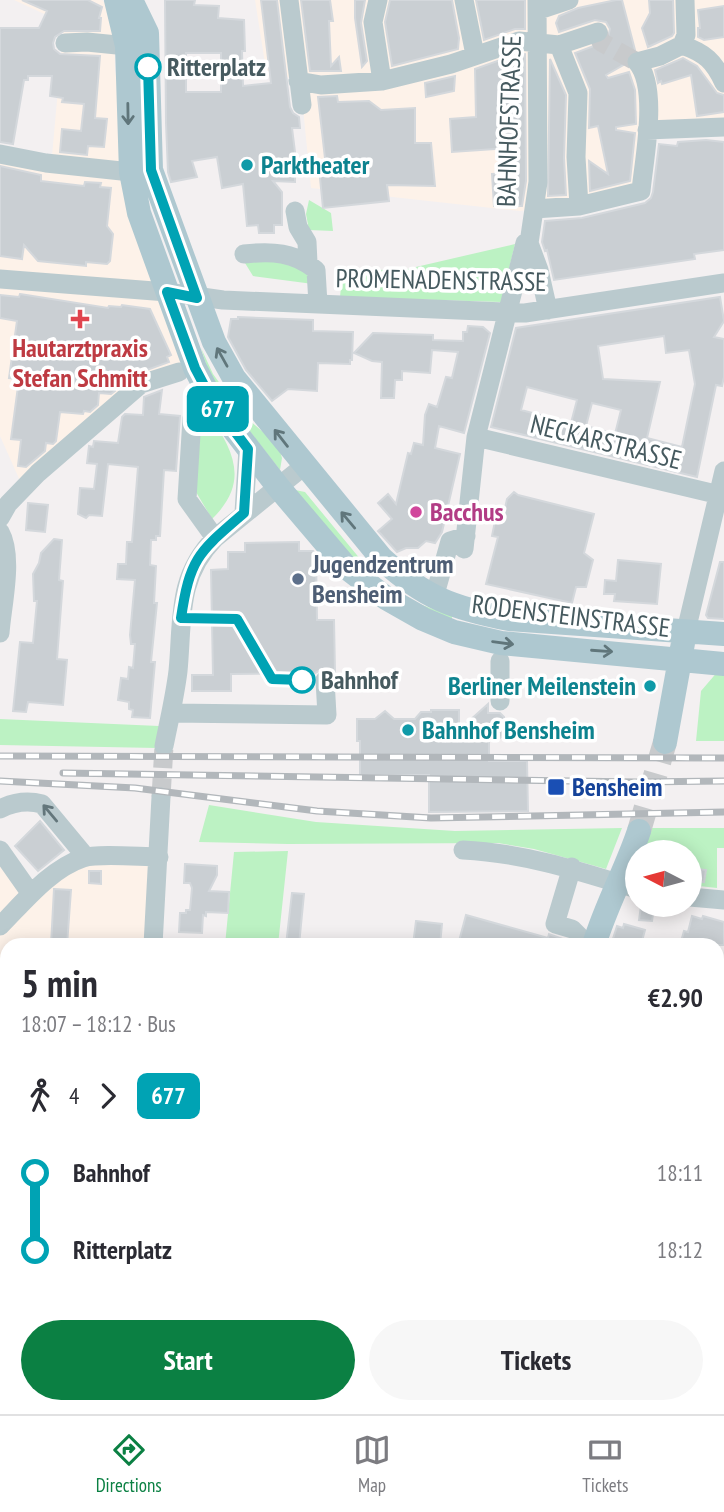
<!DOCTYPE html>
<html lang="en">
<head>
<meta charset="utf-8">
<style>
	:root { --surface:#fff; --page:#f7f7f7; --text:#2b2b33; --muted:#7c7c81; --line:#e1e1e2; --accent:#0b8043 }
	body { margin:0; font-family:"PT Sans Narrow",sans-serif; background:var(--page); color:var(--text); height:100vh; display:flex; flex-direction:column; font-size:26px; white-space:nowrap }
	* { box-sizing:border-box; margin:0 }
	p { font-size:23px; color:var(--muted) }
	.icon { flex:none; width:38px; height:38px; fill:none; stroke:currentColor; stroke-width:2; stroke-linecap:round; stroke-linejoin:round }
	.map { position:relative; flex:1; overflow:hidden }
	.drawer { position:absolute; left:0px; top:938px; width:724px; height:476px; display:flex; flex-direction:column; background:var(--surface); border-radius:21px 21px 0 0; box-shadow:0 4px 18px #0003 }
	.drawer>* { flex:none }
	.badge { padding:0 14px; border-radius:10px; font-size:24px; line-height:46px }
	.needle { width:46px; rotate:276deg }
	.buttons { position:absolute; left:625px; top:840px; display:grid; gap:14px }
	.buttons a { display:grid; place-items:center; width:77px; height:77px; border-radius:50%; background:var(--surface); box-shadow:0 4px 18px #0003; font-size:35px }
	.map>.badge { position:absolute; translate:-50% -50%; box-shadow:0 0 0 4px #fff }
	.legs { display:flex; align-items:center; gap:10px; height:77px; padding:0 21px; font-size:23px }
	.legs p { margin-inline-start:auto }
	.head { display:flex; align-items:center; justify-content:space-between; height:119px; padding:0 21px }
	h1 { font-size:38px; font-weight:700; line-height:52px }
	.action { display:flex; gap:14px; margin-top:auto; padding:14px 21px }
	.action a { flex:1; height:80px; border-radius:42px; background:var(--accent); color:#fff; font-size:28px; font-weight:700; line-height:80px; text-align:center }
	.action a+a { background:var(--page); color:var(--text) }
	ul { padding:0 21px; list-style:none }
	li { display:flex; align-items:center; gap:24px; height:77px; font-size:26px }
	li i { display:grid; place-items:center; width:10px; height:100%; margin:0 9px; background:currentColor }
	li i::after { content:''; width:18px; height:18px; margin:-9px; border:5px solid; border-radius:50%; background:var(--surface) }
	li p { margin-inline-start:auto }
	li:first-child i { background:linear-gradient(#0000 50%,currentColor 0) }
	li:last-child i { background:linear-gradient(currentColor 50%,#0000 0) }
	.menu { display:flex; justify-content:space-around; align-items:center; height:98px; border-top:2px solid var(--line); background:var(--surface); font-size:19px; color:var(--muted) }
	.menu a { display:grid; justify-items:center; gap:4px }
	.menu .on { color:var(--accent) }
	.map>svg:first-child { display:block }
	.commercial { fill:#fdf2e9 }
	.green { fill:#bcf2c3 }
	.building { fill:#cacfd3; stroke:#d4d8dc; stroke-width:2; fill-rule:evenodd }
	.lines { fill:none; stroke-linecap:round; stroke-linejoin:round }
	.minor-tunnel { stroke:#c8cacc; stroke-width:19; stroke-dasharray:19 10; stroke-linecap:butt }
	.major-tunnel { stroke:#c8cacc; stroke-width:24; stroke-dasharray:24 12; stroke-linecap:butt }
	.minor { stroke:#bacace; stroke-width:19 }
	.major { stroke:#aec8d0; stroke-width:24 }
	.rail-casing { stroke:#b2b7bb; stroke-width:7 }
	.rail { stroke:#fff; stroke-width:4.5; stroke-dasharray:13; stroke-linecap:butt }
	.oneway { stroke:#60767b }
	.oneway2 { stroke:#63767b }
	.line-1-casing { stroke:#fff; stroke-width:16 }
	.line-1 { stroke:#00a3b4; stroke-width:10 }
	.stop-1-dot { fill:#fff; stroke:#00a3b4; stroke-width:3.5 }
	.culture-dot { fill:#0f9aa8; stroke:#fff; stroke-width:2.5 }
	.health-dot { fill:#e0444e; stroke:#fff; stroke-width:2.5 }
	.hotel-dot { fill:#d1479c; stroke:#fff; stroke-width:2.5 }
	.service-dot { fill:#5c6f8a; stroke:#fff; stroke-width:2.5 }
	.transit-dot { fill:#1a4fb4; stroke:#fff; stroke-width:2.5 }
	.labels { text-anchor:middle; stroke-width:7; stroke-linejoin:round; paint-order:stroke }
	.stop-label { font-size:26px; font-weight:bold; fill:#465a5f; stroke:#fff; text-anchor:start }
	.street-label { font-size:26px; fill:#465a5f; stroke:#fff }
	.culture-label { font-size:26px; font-weight:bold; fill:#0d838f; stroke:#fff; text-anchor:start }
	.health-label { font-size:26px; font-weight:bold; fill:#be3a42; stroke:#fff }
	.hotel-label { font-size:26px; font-weight:bold; fill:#b23c85; stroke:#fff; text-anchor:start }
	.service-label { font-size:26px; font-weight:bold; fill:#4e5e75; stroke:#fff; text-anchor:start }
	.transit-label { font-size:26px; font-weight:bold; fill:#164399; stroke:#fff; text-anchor:start }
</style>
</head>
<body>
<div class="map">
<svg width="724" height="1414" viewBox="0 0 724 1414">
	<rect width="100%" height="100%" fill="#f3f0f1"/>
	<path class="commercial" d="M 14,0 L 102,0 L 114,13 L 115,70 L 122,112 L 187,365 L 140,382 L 21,483 L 0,436 L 0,157 L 51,167 L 64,23 Z
		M 255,0 L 724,0 L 724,120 L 648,131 L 643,188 L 575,204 L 520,211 L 311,188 L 300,78 L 267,76 Z
		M 0,843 L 32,886 L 63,863 L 154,849 L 149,945 L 7,945 L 7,1011 L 0,1011 Z"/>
	<path class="green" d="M 309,200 L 331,213 L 333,231 L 309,230 L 306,214 Z
		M 515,244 L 501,302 L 340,297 L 343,268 L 384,270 L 387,277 L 394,280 L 401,277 L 403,270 Z
		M 272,258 L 311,272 L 313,284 L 253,276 L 245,263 Z
		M 201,348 L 213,374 L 242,414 L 278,445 L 282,458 L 280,470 L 212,383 Z
		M 208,413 C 234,451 250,482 212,519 L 196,492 L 201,419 Z
		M 295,490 L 305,492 L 375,577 L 403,598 L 452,616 L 452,622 L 412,605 L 360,569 L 295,495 Z
		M 719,670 L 724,671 L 724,741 L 696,741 L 701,691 Z
		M 0,719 L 159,726 L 157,748 L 0,745 Z
		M 209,805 L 316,822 L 455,831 L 622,828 L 606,869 L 534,849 L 498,843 L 288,844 L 199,842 Z
		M 650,828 L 724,828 L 724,848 L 717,848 L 717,888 L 690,885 L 690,852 L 642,852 Z
		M 288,851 L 278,945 L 225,945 L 234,852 Z
		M 0,1167 L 7,1167 L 7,1407 L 112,1407 L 112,1414 L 0,1414 Z"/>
	<path class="building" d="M 22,0 L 88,0 L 102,7 L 99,18 L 101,18 L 100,31 L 64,31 L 55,37 L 53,43 L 54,49 L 60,54 L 100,56 L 95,118 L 107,119 L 104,147 L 88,146 L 87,155 L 60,152 L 62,129 L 81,131 L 84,104 L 62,102 L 63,98 L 50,96 L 52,76 L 28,76 L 28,80 L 24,80 L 13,144 L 0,142 L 0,28 L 39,28 L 47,11 Z
		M 165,0 L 195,0 L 194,5 L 219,6 L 218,18 L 244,20 L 245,51 L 242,51 L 243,86 L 271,83 L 261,0 L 277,0 L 290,107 L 293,113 L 299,117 L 300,128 L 292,128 L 297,168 L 295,168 L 295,182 L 273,181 L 282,192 L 282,225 L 274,225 L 274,233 L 259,233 L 258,225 L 247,226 L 243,184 L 222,188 L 217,157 L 192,161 L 197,177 L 171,182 L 168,172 L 166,123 ZM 186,53 L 221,53 L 221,92 L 186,92 Z
		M 301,0 L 330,0 L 333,21 L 329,21 L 331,66 L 339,57 L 341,71 L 310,71 Z
		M 355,0 L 365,0 L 361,23 L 367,61 L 362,67 L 355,18 Z
		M 390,0 L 452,0 L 459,38 L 458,49 L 392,66 L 385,22 Z
		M 476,0 L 525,0 L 525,29 L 515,29 L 484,40 Z
		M 616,0 L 622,0 L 635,50 L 627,55 L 625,64 L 606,75 L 608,78 L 629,72 L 635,90 L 636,124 L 616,127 L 616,130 L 635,133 L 630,181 L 590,191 L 589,161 L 608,174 L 598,126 L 589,128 L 590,89 L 575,53 L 607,41 L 610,29 L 606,22 L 595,20 L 559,32 L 556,23 L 559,16 L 578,8 Z
		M 649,0 L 673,0 L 674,33 L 672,36 L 648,47 L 642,28 L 650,13 Z
		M 724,6 L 724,37 L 704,40 L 698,37 L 698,28 L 700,28 L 698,10 Z
		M 520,53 L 525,54 L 526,181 L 522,206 L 494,206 L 492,174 L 510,173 L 511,148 L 452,152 L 450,119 L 476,117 L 475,69 Z
		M 683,58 L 697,66 L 717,93 L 724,95 L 724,112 L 697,116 L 691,75 L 662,84 L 661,81 L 658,83 L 655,70 Z
		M 550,59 L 566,95 L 564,158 L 566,195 L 548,196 Z
		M 455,76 L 454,91 L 426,97 L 425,83 Z
		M 337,96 L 338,102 L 369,101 L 381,110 L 415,108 L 415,143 L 431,143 L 435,186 L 387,185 L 389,201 L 323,208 L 319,168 L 326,167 L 318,97 Z
		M 706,140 L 724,142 L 724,250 L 694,254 L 695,259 L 554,280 L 547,250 L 545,251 L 542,242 L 545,221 L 582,218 L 645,203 L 651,198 L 653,192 L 659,144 L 677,146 L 678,142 Z
		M 0,166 L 41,175 L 41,181 L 84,186 L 85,182 L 101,183 L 100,187 L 111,188 L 107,226 L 113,234 L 110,261 L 107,264 L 86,262 L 86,266 L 38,261 L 24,245 L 22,259 L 0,256 Z
		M 20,294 L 108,308 L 109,306 L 121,307 L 122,305 L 150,309 L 171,355 L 167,357 L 169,362 L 111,383 L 115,391 L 111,394 L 99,393 L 98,405 L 90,412 L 84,411 L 83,414 L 60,412 L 56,441 L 53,444 L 46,443 L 45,451 L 26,467 L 18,466 L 21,440 L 11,439 L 19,379 L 9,378 L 17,321 L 0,318 L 0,295 L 19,297 Z
		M 720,297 L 724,321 L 714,337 L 724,339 L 724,377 L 722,386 L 716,385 L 697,477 L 491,427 L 516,328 ZM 664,336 L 666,353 L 689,350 L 695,384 L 682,447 L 647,438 L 660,382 L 603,379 L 598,346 ZM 527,387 L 577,400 L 571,423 L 521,410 ZM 592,403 L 621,410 L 615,434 L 586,426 Z
		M 238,317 L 313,320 L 313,331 L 353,332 L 352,360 L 350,360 L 350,364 L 318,363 L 317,391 L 288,389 L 272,401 L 246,370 L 228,337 L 231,319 L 238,319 Z
		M 468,326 L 483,327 L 490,333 L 464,433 L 439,426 L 435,448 L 460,454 L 442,532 L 435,543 L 426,541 L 418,548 L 406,548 L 397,552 L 378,531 L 392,519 L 378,503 L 388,494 L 396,504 L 408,453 L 411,454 L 414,443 L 423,445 L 425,415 L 429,404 L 437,407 L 446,377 L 452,378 L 458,352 L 432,350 L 430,373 L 402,371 L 402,380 L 395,380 L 394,398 L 381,398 L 382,362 L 372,361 L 354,353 L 373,333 L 433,335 L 433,340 L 463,341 L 463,332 L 467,332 Z
		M 162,390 L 159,414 L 180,416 L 176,471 L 164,470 L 160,536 L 156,536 L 156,540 L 151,540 L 150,565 L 156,566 L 154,603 L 157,603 L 151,662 L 155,662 L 150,718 L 132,717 L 133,710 L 129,709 L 129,702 L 118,700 L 121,678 L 128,679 L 129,667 L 133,668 L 135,644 L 131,644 L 130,635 L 135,580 L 117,579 L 118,564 L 126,564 L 127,542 L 132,542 L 138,467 L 108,464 L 102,516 L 89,515 L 86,518 L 78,514 L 80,488 L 94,489 L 97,464 L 87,463 L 89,446 L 93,447 L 94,441 L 118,443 L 122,417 L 125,414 L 143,415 L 144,397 Z
		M 514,492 L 518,495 L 594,514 L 584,553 L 593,560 L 586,587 L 576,587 L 572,603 L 486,584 L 498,537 L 492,536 L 495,521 L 502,522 L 507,499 Z
		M 28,503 L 48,505 L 45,532 L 26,530 Z
		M 54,539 L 62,540 L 59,580 L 63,581 L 57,659 L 67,660 L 63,705 L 28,702 L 26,712 L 13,711 L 20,642 L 33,643 L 37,601 L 34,601 L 33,574 L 39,563 L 41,553 Z
		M 299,542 L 299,551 L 313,551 L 316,555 L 317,620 L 334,620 L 335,673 L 325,668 L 315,673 L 231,674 L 231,691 L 192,691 L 192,675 L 213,675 L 211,570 L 228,569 L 228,552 L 245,552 L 245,543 Z
		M 618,560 L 661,564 L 657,604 L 614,601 L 615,594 L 604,594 L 605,580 L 616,581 Z
		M 720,562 L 724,562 L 724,619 L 708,618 L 706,615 Z
		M 488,704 L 488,713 L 500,713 L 504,717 L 504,735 L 500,738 L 489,738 L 489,761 L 527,761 L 528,811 L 429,812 L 429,775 L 360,775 L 360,741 L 357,741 L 357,719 L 375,719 L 385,711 L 394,719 L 415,719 L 421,712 L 431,712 L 431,710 L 459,710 L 459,730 Z
		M 40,821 L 64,850 L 38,871 L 15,846 Z
		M 185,864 L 217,866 L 217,875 L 209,891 L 229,892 L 228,913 L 206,912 L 206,916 L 203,915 L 202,933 L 179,932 L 180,913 L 186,913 L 186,910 L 190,910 L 192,888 L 190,883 L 184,883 Z
		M 690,868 L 706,870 L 704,882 L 690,880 Z
		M 89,871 L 101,871 L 101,884 L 89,883 Z
		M 54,889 L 71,890 L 67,945 L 51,945 Z
		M 292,893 L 304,894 L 299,945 L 286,945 Z
		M 641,906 L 654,908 L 652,921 L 639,920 Z
		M 466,915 L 548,938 L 549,934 L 566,940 L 571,945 L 458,945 Z
		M 692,916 L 702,919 L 703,916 L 724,922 L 724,945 L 680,945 L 684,931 L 688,932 Z
		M 416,921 L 442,924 L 440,945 L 413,945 Z
		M 624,924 L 645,930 L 641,945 L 611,945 L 617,926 L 623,928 Z"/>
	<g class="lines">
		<path class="minor-tunnel" d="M 598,32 L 601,42 L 637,62
			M 161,797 L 164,746"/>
		<path class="major-tunnel" d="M 639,831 L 665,742"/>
		<path class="minor" d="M 289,0 L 302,105
			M 378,0 L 373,22 L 382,81
			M 464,0 L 475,55
			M 537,0 L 538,182 L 529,243 L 539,270 L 548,310
			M 539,10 L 569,0
			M 65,43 L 87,42 L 127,46
			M 559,45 L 598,32
			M 682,45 C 705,53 714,61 724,83
			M 298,81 L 321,85 L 382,81 L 451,64 L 519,41 L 559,45 L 578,93 L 576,157 L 579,206 L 534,209
			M 647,130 L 724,127
			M 0,154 L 46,163 L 131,172
			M 579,206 L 641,191 C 644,158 659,88 637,62 L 660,56 L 682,45 L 686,35 L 685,0
			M 295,211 L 298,227 L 307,242 L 308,263
			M 244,254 C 272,251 294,252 316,270 L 318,304
			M 0,279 L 167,292 L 223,300 L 525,313 L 724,283
			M 192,418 L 187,499 L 215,538
			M 476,437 L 724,496
			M 244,513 L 248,449
			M 0,518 L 8,504 L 38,473 L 141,384 L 179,372
			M 0,532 C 14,557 2,605 0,633
			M 464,549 L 476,437 L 525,243 L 529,243
			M 434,598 L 450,541 L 466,536
			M 686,631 L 724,471
			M 500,701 L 500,661
			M 171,713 L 327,715 L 325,680
			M 164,746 C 169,721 175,696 178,671 C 183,620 176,578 215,538 L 304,466
			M 0,809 C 14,802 27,800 42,804 L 86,857
			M 0,850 L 31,894
			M 463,850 C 524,853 579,871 637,889
			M 572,867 L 555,924 L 572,929 L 588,945
			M 690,897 L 724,900
			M 0,926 C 24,902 50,869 83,858 C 99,853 140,857 159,857
			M 153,945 L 161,797
			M 718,1189 L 724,1191
			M 718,1251 L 724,1232
			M 118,1414 L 119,1407
			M 657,1414 L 660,1407"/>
		<path class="major" d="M 116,0 L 127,46 L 131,172 L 139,213 L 195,368 L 214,404 L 279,488 L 347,568 L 386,598 L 423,619 L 454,632 L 501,643 L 724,664
			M 131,0 L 147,33 L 151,170 L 214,342 L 234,378 L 382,559 C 425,598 453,608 509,619 L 724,634
			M 665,742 L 683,643
			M 594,945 C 606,905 626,870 639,831
			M 468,1414 L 470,1407"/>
		<defs>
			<path id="rail" d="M 0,756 L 724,758
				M 63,773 L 636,782 L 724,781
				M 0,781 L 135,788 L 317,811 L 431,818 L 724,812"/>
		</defs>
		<use href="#rail" class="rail-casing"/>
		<use href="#rail" class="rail"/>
	</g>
	<defs><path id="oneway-shaft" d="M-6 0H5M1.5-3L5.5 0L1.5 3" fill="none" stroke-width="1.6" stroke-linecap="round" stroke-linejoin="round" transform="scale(1.75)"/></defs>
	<g class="oneway">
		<use href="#oneway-shaft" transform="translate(128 114) rotate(89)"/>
		<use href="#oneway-shaft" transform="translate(222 357) rotate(-119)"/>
		<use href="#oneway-shaft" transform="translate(281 438) rotate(-128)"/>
		<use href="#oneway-shaft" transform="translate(348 520) rotate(-130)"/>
		<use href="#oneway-shaft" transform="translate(503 643) rotate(8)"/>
		<use href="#oneway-shaft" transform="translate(602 651) rotate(4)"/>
	</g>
	<use class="oneway2" href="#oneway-shaft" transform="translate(50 813) rotate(-130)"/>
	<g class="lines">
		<defs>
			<path id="line-1" d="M 148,67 L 151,170 L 197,298 L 167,292 L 195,368 L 214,404 L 248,449 L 244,513 C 199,552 190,557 181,618 L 237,619 L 272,679 L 302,680"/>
		</defs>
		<use href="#line-1" class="line-1-casing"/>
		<use href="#line-1" class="line-1"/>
	</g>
	<g class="stop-1-dot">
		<circle cx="148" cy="67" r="12"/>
		<circle cx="302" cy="680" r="12"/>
	</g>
	<g class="culture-dot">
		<circle cx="247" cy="165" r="7"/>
		<circle cx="650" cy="686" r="7"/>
		<circle cx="408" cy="730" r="7"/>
	</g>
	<path class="health-dot" d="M76.5 308.5h7v7h7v7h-7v7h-7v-7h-7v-7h7z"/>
	<circle class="hotel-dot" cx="416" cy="512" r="7"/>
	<circle class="service-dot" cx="298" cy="579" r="7"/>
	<rect class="transit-dot" x="547" y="778" width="18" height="18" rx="3.5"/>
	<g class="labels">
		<g class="stop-label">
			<text x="167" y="76">Ritterplatz</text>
			<text x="321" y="689">Bahnhof</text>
		</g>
		<g class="street-label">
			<text transform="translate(509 121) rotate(-88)" y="9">BAHNHOFSTRASSE</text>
			<text transform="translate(441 280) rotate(1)" y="9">PROMENADENSTRASSE</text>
			<text transform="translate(606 442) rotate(14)" y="9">NECKARSTRASSE</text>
			<text transform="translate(571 616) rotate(7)" y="9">RODENSTEINSTRASSE</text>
		</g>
		<g class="culture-label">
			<text x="261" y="174">Parktheater</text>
			<text x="636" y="695" text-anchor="end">Berliner Meilenstein</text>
			<text x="422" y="739">Bahnhof Bensheim</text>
		</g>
		<g class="health-label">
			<text x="80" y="357">Hautarztpraxis<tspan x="80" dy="30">Stefan Schmitt</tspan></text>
		</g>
		<g class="hotel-label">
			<text x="430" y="521">Bacchus</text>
		</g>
		<g class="service-label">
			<text x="312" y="573">Jugendzentrum<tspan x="312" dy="30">Bensheim</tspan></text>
		</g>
		<g class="transit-label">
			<text x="572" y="796">Bensheim</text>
		</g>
	</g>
</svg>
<div class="buttons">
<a><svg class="needle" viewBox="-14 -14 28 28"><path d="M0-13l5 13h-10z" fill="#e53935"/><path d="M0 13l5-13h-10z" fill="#7c7c81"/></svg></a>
</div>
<b class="badge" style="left:218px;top:409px;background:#00a3b4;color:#fff">677</b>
<section class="drawer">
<div class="head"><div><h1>5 min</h1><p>18:07 – 18:12 · Bus</p></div><b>€2.90</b></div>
<div class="legs"><svg class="icon" aria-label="walk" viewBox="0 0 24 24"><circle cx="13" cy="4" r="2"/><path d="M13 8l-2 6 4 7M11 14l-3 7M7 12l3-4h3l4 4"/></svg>4<svg class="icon" aria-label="forward" viewBox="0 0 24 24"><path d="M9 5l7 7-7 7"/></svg><b class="badge" style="background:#00a3b4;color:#fff">677</b></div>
<ul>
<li><i style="color:#00a3b4"></i><b>Bahnhof</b><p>18:11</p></li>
<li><i style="color:#00a3b4"></i><b>Ritterplatz</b><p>18:12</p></li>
</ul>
<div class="action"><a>Start</a><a>Tickets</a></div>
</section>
</div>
<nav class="menu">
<a class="on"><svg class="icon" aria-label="directions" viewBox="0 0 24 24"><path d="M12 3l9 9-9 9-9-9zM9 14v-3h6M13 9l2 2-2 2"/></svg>Directions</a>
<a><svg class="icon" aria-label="map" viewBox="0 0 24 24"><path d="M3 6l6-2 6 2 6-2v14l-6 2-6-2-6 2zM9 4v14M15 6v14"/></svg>Map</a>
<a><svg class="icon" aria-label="tickets" viewBox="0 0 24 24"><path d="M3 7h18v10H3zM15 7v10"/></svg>Tickets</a>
</nav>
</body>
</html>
